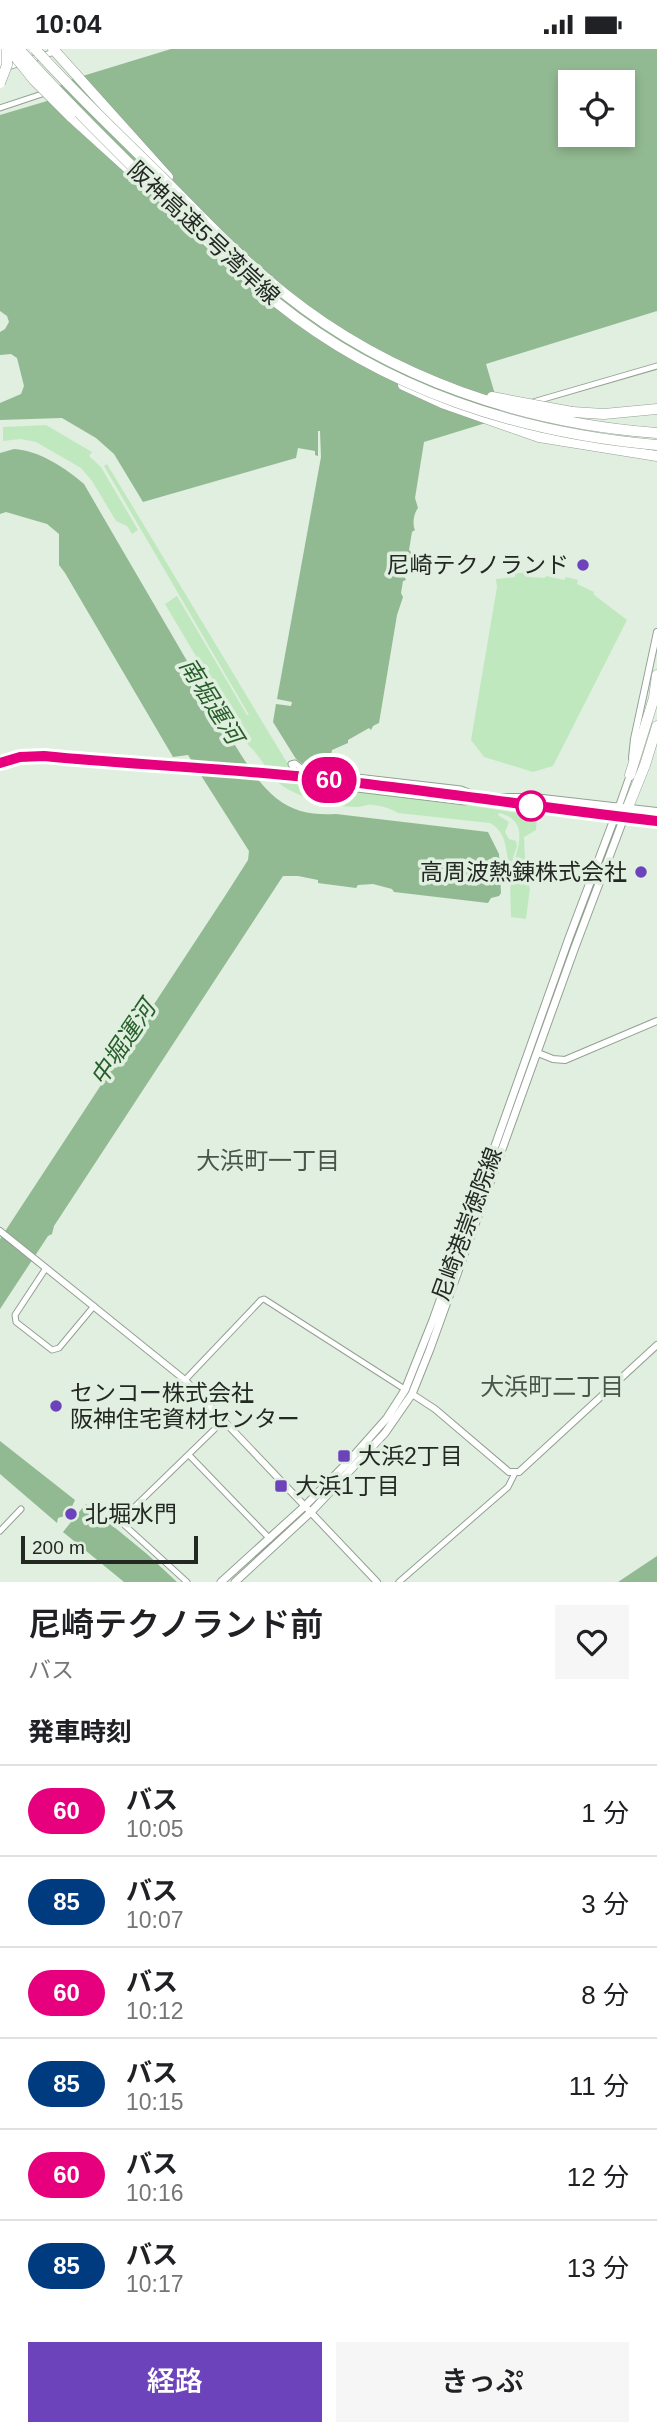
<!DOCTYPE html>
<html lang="ja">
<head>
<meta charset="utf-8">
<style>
	:root { --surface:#fff; --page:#f6f6f6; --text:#202124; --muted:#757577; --line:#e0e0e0; --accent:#6c43bb }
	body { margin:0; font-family:Helvetica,"Noto Sans JP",sans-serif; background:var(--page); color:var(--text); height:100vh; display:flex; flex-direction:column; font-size:26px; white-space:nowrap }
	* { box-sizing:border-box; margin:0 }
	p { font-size:23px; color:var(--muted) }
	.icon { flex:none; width:38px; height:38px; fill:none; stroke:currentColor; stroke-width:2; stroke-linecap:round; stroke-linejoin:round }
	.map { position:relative; height:1533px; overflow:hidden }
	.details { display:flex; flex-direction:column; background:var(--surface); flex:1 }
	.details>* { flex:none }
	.badge { padding:0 14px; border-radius:23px; font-size:24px; line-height:46px }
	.controls { position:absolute; left:558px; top:21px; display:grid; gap:14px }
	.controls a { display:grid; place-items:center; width:77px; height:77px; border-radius:0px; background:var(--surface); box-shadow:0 4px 10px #0003; font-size:35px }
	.scale { position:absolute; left:21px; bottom:18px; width:177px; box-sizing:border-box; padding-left:7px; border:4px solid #232823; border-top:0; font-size:19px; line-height:24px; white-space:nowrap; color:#232823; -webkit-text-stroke:5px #e0efdf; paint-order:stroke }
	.map>.badge { position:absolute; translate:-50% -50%; box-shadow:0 0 0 4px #fff }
	h2 { padding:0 28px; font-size:26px; line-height:63px }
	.round { display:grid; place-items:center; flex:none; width:74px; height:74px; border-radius:0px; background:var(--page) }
	.headline { display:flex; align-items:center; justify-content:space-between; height:119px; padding:0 28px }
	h1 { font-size:33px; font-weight:600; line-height:52px }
	.primary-button { display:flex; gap:14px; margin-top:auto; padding:14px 28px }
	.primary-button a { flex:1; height:80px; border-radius:0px; background:var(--accent); color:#fff; font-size:28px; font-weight:600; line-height:80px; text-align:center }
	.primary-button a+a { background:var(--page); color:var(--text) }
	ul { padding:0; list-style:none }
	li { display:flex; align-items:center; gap:21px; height:91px; padding:0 28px; border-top:2px solid var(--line) }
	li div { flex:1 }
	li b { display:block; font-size:26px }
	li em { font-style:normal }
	li .badge { min-width:77px; font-weight:700; text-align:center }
	.status { display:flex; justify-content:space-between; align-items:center; height:49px; padding:0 35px; background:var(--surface); direction:ltr }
	.status svg { height:19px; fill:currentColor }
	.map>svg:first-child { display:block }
	.green { fill:#c0e8bf }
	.water { fill:#92ba92; fill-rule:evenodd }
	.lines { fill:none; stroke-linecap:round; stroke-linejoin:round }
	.minor-casing { stroke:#93a193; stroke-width:7 }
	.tertiary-casing { stroke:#93a193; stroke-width:8 }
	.secondary-casing { stroke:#93a193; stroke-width:9 }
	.motorway-casing { stroke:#93a193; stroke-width:11 }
	.minor { stroke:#fff; stroke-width:5 }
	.tertiary { stroke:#fff; stroke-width:6 }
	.secondary { stroke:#fff; stroke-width:7 }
	.motorway { stroke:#fff; stroke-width:10 }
	.tertiary-bridge-casing { stroke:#93a193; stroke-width:8; stroke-linecap:butt }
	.motorway-bridge-casing { stroke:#93a193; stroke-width:11; stroke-linecap:butt }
	.tertiary-bridge { stroke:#fff; stroke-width:6 }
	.motorway-bridge { stroke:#fff; stroke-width:10 }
	.line-casing { stroke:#fff; stroke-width:16 }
	.line { stroke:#e6007e; stroke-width:10 }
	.poi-dot { fill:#6c43bb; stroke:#e0efdf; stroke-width:2.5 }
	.stop-dot { fill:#fff; stroke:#e6007e; stroke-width:3.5 }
	.labels { text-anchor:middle; stroke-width:7; stroke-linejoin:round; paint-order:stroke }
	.street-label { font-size:23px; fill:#232823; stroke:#e0efdf }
	.poi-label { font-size:23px; fill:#232823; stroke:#e0efdf; text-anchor:start }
	.water-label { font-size:24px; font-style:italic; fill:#275f2a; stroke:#e0efdf }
	.neighbourhood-label { font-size:24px; fill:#485548; stroke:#e0efdf }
</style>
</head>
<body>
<div class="status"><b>10:04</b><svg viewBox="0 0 49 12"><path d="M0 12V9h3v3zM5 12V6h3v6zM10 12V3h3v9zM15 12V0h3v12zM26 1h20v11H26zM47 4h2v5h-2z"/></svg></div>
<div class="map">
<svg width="657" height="1533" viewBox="0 0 657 1533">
	<rect width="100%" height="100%" fill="#e0efdf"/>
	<path class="green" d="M 46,376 L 92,403 L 89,407 L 101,418 L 138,481 L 132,485 L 127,477 L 116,472 L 92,432 L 81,419 L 36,393 L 20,390 L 3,392 L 3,378 Z
		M 107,415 L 292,722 L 302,730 L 537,767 L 536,781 L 524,788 L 526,831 L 530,839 L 526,870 L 511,868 C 511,854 509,837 512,824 C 515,802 533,772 499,764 L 498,766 L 509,773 L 505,783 L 509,790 L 516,792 L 517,797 L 510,818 C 505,802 508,784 490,774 L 398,764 C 389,759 377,755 367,756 C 363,757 360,758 356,758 C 330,757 306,751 284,738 C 269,728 263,709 249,697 L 165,555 L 177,547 L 247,666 L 249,666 L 104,417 Z
		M 515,524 L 527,524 L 528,528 L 545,529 L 546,527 L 564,531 L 566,528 L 578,531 L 577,535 L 594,543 L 593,545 L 627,571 L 553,717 L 533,723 L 484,708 L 471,691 L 497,538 L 496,530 L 515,528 Z"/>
	<path class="water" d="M 171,0 L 657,0 L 657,262 L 486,315 L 502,369 L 424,393 L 415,449 L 418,459 C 414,464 412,475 415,481 L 412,483 L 409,501 L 411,503 L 404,527 L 406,531 L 403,532 L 401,544 L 403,548 L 397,566 L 379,674 L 373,677 L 371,681 L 369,679 L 348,691 L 348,694 L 332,701 L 328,720 L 305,717 L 296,710 L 273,673 L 276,655 L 291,657 L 292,653 L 277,650 L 321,408 L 320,382 L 318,382 L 318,407 L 315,406 L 315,402 L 298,399 L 296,409 L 143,453 L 114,405 L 96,389 L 62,369 L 0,371 L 0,354 L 21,345 L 24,337 L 17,309 L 11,305 L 0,306 L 0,283 L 5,280 L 9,273 L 7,267 L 0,262 L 0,66 L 47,52 L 63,33 ZM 570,33 L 623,33 L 623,86 L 570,86 Z
		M 14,400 C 38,401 66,419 84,435 C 124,504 165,574 205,643 C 224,675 248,726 276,749 C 295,764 313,766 336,765 L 488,783 L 499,805 L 501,844 L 499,847 L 491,849 L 488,854 L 394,843 L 392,840 L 373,835 L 358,836 L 356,839 L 318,834 L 318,831 L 298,827 L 283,827 L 54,1177 L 52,1185 L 48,1187 L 0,1260 L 0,1190 L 225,847 L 248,811 L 249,802 L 188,706 L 173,708 L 65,524 L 59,516 L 59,485 L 47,475 L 6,463 L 0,465 L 0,404 Z
		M 0,1392 L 75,1451 L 68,1466 L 58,1469 L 57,1474 L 0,1425 Z
		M 86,1455 L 147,1505 L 177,1533 L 124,1533 L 63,1483 L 71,1473 L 70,1469 L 75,1463 L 79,1463 Z
		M 657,1507 L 657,1533 L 618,1533 Z"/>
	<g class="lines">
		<defs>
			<path id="minor" d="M 8,18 L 51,4
				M 0,59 L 42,45 L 45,42
				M 533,353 L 657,317
				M 291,715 C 296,727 312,732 324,736 L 465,753 L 479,749
				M 291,715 L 295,714 L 305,722 L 461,740 L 479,747
				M 46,1219 L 15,1266 L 16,1273 L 52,1301 L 59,1299 L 94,1257
				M 185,1331 L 261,1251 L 264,1250 L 406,1341
				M 189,1406 L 270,1490
				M 0,1482 L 21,1460
				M 187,1533 L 120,1472 L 224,1371
				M 399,1533 L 508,1438 L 515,1424"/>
			<path id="tertiary" d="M 632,709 L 634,690 L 657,583
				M 0,714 L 31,707 L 174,718
				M 445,744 L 657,772
				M 484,748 L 534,748 L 657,762
				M 619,757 L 631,723
				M 538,1004 L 553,1010 L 565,1011 L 657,972
				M 0,1182 L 185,1331 L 377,1533
				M 412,1345 L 435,1360 L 509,1423 L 519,1423 L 657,1296"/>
			<path id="secondary" d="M 221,1533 L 306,1456 L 348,1413 L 387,1369 L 405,1341 L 433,1271 L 569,889 L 619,757
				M 235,1533 L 312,1462 L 385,1384 L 412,1345 L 430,1300 L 575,898 L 628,758"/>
			<path id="motorway" d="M 53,0 L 168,128
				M 0,17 L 0,0
				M 70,67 L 144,134
				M 403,336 L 442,354 L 539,388 L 657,407
				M 572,363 L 604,365 L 657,360
				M 630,726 L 654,649 L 657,626
				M 628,758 L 645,716 L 657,677"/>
		</defs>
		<use href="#minor" class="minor-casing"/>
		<use href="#tertiary" class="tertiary-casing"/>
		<use href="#secondary" class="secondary-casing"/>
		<use href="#motorway" class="motorway-casing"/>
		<use href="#minor" class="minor"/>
		<use href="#tertiary" class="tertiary"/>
		<use href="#secondary" class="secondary"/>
		<use href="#motorway" class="motorway"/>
		<defs>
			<path id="tertiary-bridge" d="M 174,718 L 312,729 L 445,744"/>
			<path id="motorway-bridge" d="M 9,0 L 34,31 L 70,67
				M 19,0 C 61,48 107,92 152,137 C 192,177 231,218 276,253 C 385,341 519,384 657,396
				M 35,0 C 75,44 119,86 162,128 C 202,168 241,210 285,245 C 391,330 523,374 657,384
				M 0,34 L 7,16 L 7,0
				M 492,348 L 572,363"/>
		</defs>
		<use href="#tertiary-bridge" class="tertiary-bridge-casing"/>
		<use href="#motorway-bridge" class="motorway-bridge-casing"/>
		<use href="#tertiary-bridge" class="tertiary-bridge"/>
		<use href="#motorway-bridge" class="motorway-bridge"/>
	</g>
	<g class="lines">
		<defs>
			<path id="line" d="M 0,714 L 20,708 L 44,707 C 134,716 225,719 314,729 C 429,741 542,759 657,772"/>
		</defs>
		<use href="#line" class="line-casing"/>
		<use href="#line" class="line"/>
	</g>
	<g class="poi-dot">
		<circle cx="583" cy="516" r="7"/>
		<circle cx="641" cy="823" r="7"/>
		<circle cx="56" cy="1357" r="7"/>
		<rect x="337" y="1400" width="14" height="14" rx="3.5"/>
		<rect x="274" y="1430" width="14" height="14" rx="3.5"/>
		<circle cx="71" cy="1465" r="7"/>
	</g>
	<circle class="stop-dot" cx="531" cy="757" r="14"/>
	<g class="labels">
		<g class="street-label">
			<text transform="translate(204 184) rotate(43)" y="8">阪神高速5号湾岸線</text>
			<text transform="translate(467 1175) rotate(-70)" y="8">尼崎港崇徳院線</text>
		</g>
		<g class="poi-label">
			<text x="569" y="524" text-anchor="end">尼崎テクノランド</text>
			<text x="627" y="831" text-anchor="end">高周波熱錬株式会社</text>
			<text x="70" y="1352">センコー株式会社<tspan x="70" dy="26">阪神住宅資材センター</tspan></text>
			<text x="358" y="1415">大浜2丁目</text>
			<text x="295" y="1445">大浜1丁目</text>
			<text x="85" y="1473">北堀水門</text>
		</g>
		<g class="water-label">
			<text transform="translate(211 652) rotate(58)" y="8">南堀運河</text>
			<text transform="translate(123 994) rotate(-56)" y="8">中堀運河</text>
		</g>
		<g class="neighbourhood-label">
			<text x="268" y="1120">大浜町一丁目</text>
			<text x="552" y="1346">大浜町二丁目</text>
		</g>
	</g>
</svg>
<div class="controls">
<a><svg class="icon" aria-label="locate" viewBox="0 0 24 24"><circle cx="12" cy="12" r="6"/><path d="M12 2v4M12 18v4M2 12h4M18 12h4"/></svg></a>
</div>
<div class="scale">200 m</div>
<b class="badge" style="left:329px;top:731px;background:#e6007e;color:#fff">60</b>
</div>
<section class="details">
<div class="headline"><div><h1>尼崎テクノランド前</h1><p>バス</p></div><a class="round"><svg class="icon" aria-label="heart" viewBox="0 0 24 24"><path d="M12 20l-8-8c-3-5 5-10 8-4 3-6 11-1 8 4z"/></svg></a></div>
<h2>発車時刻</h2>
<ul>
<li><span class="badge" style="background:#e6007e;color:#fff">60</span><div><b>バス</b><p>10:05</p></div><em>1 分</em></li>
<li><span class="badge" style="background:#003b80;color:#fff">85</span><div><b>バス</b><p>10:07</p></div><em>3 分</em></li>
<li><span class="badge" style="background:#e6007e;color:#fff">60</span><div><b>バス</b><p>10:12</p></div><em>8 分</em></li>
<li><span class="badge" style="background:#003b80;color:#fff">85</span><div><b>バス</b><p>10:15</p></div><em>11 分</em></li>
<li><span class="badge" style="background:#e6007e;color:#fff">60</span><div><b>バス</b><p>10:16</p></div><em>12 分</em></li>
<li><span class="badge" style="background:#003b80;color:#fff">85</span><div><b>バス</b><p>10:17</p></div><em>13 分</em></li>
</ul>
<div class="primary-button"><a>経路</a><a>きっぷ</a></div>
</section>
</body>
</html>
